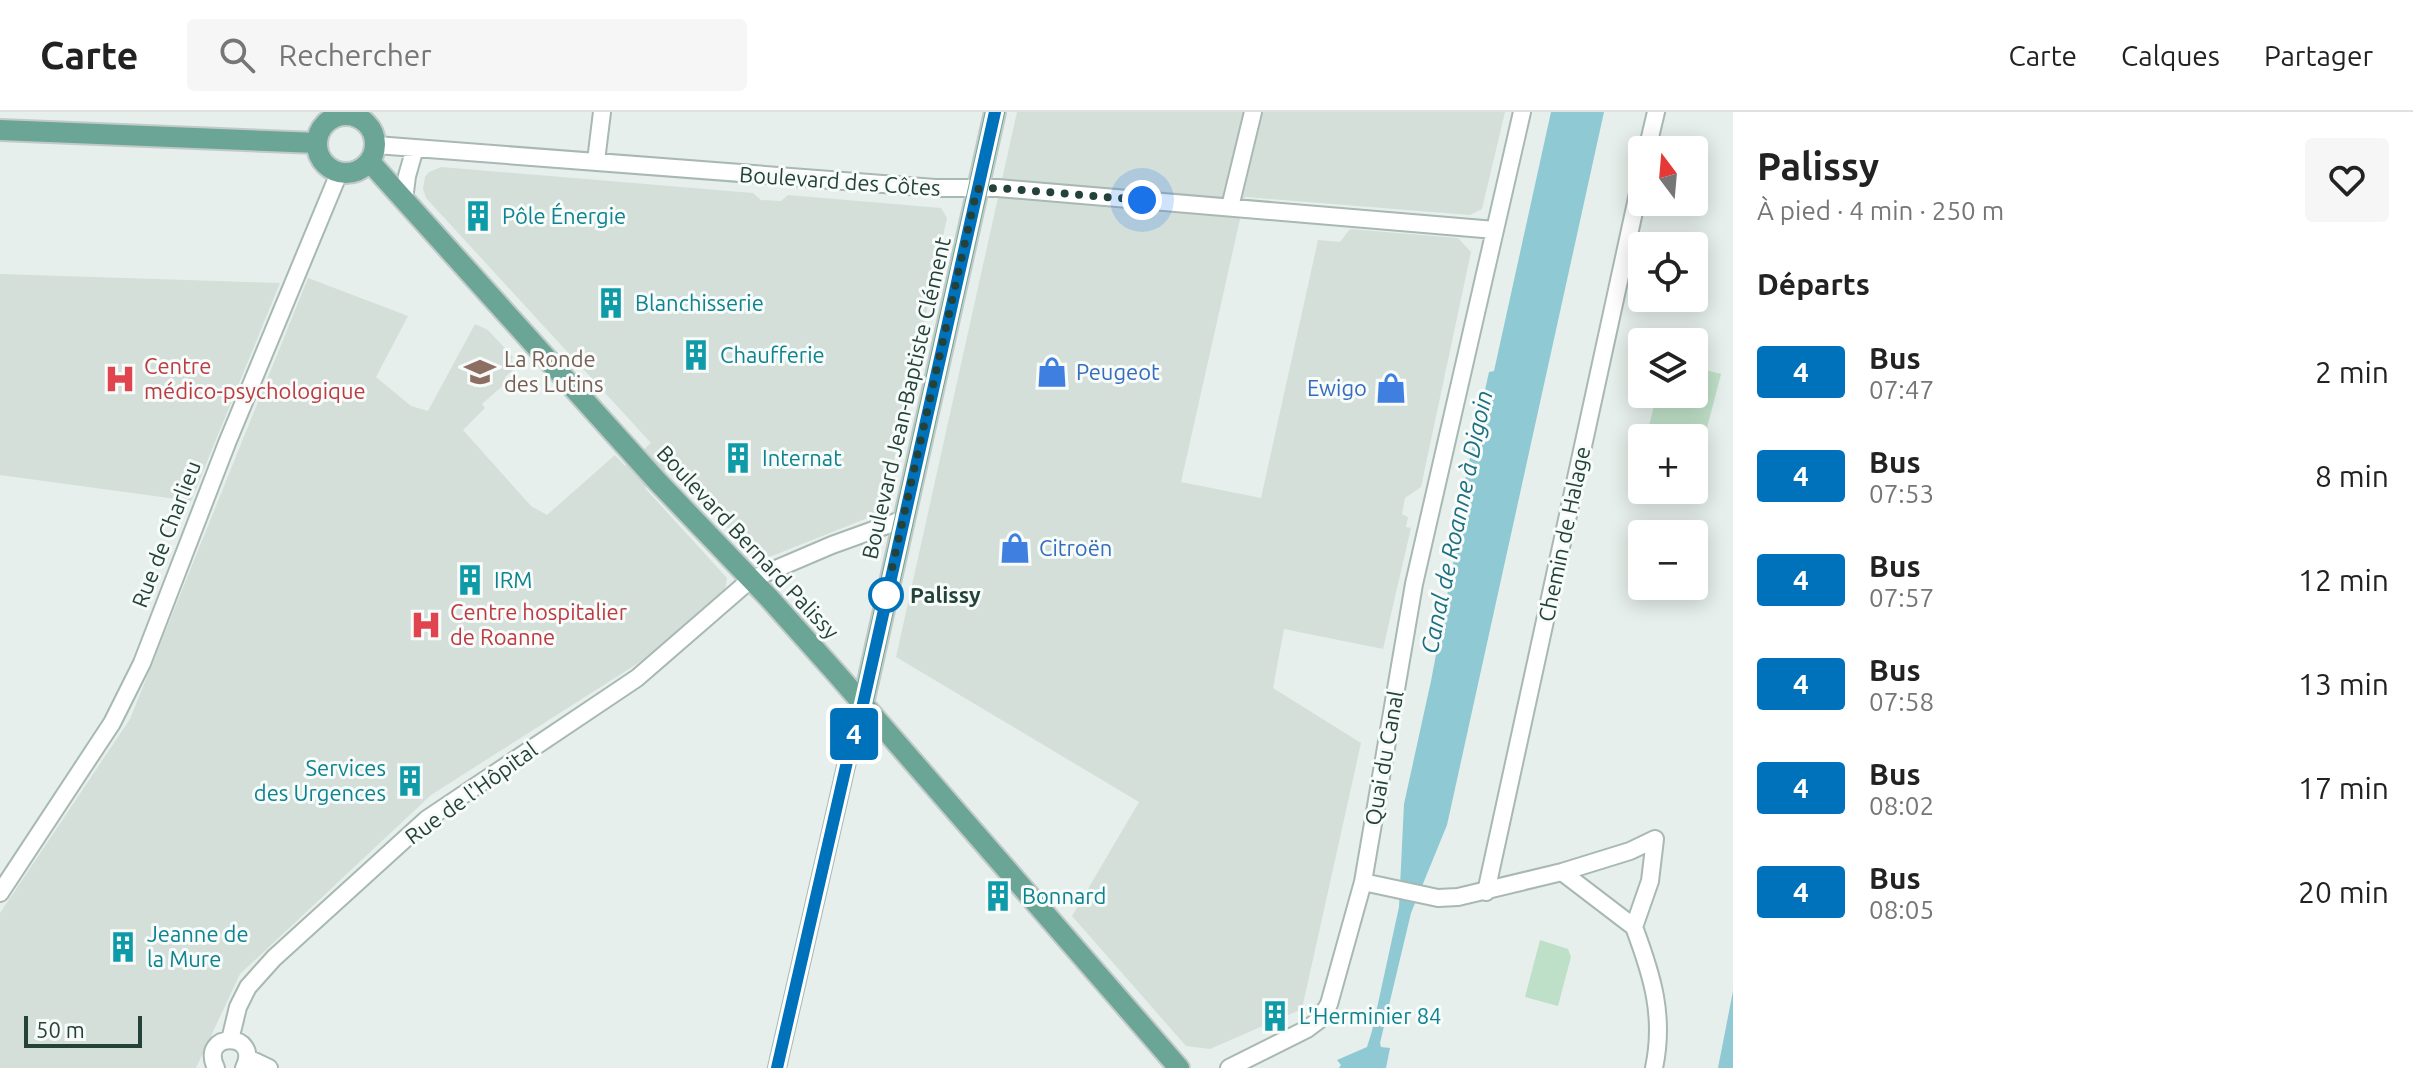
<!DOCTYPE html>
<html lang="fr">
<head>
<meta charset="utf-8">
<style>
	:root { --surface:#fff; --page:#f6f6f6; --text:#222; --muted:#767676; --line:#e0e0e0 }
	body { margin:0; font-family:Ubuntu,sans-serif; background:var(--page); color:var(--text); height:100vh; display:flex; flex-direction:column; font-size:30px; white-space:nowrap }
	* { box-sizing:border-box; margin:0 }
	p { font-size:26px; color:var(--muted) }
	.icon { flex:none; width:44px; height:44px; fill:none; stroke:currentColor; stroke-width:2; stroke-linecap:round; stroke-linejoin:round }
	.map { position:relative; flex:1; overflow:hidden }
	.details { display:flex; flex-direction:column; background:var(--surface); width:680px }
	.details>* { flex:none }
	.badge { padding:0 16px; border-radius:6px; font-size:28px; line-height:52px }
	.needle { width:52px; rotate:344deg }
	.fabs { position:absolute; left:1628px; top:24px; display:grid; gap:16px }
	.fabs a { display:grid; place-items:center; width:80px; height:80px; border-radius:8px; background:var(--surface); box-shadow:0 4px 20px #0003; font-size:40px }
	.scale { position:absolute; left:24px; bottom:20px; width:118px; box-sizing:border-box; padding-left:8px; border:4px solid #24423a; border-top:0; font-size:22px; line-height:28px; white-space:nowrap; color:#24423a; -webkit-text-stroke:6px #f7fbf9; paint-order:stroke }
	.you { position:absolute; width:40px; height:40px; margin:-20px; border:6px solid #fff; border-radius:50%; background:#1a73e8; box-shadow:0 0 0 12px #1a73e833 }
	.map>.badge { position:absolute; translate:-50% -50%; box-shadow:0 0 0 4px #fff }
	h2 { padding:0 24px; font-size:30px; line-height:72px }
	.round { display:grid; place-items:center; flex:none; width:84px; height:84px; border-radius:8px; background:var(--page) }
	.headline { display:flex; align-items:center; justify-content:space-between; height:136px; padding:0 24px }
	h1 { font-size:38px; font-weight:600; line-height:60px }
	ul { padding:0; list-style:none }
	li { display:flex; align-items:center; gap:24px; height:104px; padding:0 24px }
	li div { flex:1 }
	li b { display:block; font-size:30px }
	li em { font-style:normal }
	li .badge { min-width:88px; font-weight:700; text-align:center }
	header { display:flex; align-items:center; gap:48px; box-sizing:border-box; height:112px; padding:0 40px; background:var(--surface); border-bottom:2px solid var(--line) }
	header strong { font-size:38px }
	nav { display:flex; gap:44px; margin-inline-start:auto; font-size:28px }
	.search { width:560px; height:72px; background:var(--page); display:flex; align-items:center; gap:20px; box-sizing:border-box; padding:0 28px; border-radius:8px; color:var(--muted); font-size:30px }
	main { display:flex; flex:1; min-height:0 }
	.map>svg:first-child { display:block }
	.built { fill:#d4dfda }
	.green { fill:#bfe0c8 }
	.water { fill:#8ec9d4 }
	.lines { fill:none; stroke-linecap:round; stroke-linejoin:round }
	.minor-casing { stroke:#a8b8b2; stroke-width:20 }
	.major-casing { stroke:#c2cac8; stroke-width:24 }
	.minor { stroke:#fff; stroke-width:16 }
	.major { stroke:#6aa596; stroke-width:20 }
	.line-casing { stroke:#fff; stroke-width:18 }
	.line { stroke:#0072bc; stroke-width:12 }
	.walk { stroke:#24423a; stroke-width:8; stroke-dasharray:0 14.4 }
	.stop-dot { fill:#fff; stroke:#0072bc; stroke-width:4 }
	.labels { text-anchor:middle; stroke-width:6; stroke-linejoin:round; paint-order:stroke }
	.street-label { font-size:22px; fill:#24423a; stroke:#f7fbf9 }
	.culture-label { font-size:22px; fill:#0d838f; stroke:#f7fbf9; text-anchor:start }
	.education-label { font-size:22px; fill:#785e54; stroke:#f7fbf9; text-anchor:start }
	.health-label { font-size:22px; fill:#be3a42; stroke:#f7fbf9; text-anchor:start }
	.shop-label { font-size:22px; fill:#366cbe; stroke:#f7fbf9; text-anchor:start }
	.stop-label { font-size:22px; font-weight:bold; fill:#24423a; stroke:#f7fbf9; text-anchor:start }
	.water-label { font-size:24px; font-style:italic; fill:#1c6f80; stroke:#f7fbf9 }
</style>
</head>
<body>
<header>
<strong>Carte</strong>
<div class="search"><svg class="icon" aria-label="search" viewBox="0 0 24 24"><circle cx="10" cy="10" r="6"/><path d="M15 15l6 6"/></svg>Rechercher</div>
<nav><a>Carte</a><a>Calques</a><a>Partager</a></nav>
</header>
<main>
<div class="map">
<svg width="1733" height="956" viewBox="0 0 1733 956">
	<rect width="100%" height="100%" fill="#e6efeb"/>
	<path class="built" d="M 1017,0 L 1505,0 L 1482,97 L 1470,103 L 1245,85 L 1181,370 L 1261,386 L 1318,128 L 1340,130 L 1350,117 L 1458,126 L 1471,140 L 1421,375 L 1405,386 L 1402,402 L 1408,405 L 1406,415 L 1411,416 L 1383,537 L 1284,517 L 1273,576 L 1361,631 L 1302,897 L 1210,937 L 1186,934 L 1072,804 L 1139,690 L 896,545 Z
		M 441,55 L 753,81 L 761,88 L 781,89 L 788,83 L 941,96 L 947,106 L 884,394 L 875,403 L 762,448 L 755,446 L 670,354 L 645,376 L 727,466 L 725,478 L 643,548 L 431,683 L 240,862 L 196,956 L 0,956 L 0,801 L 130,607 L 308,166 L 408,204 L 376,265 L 411,294 L 428,299 L 475,212 L 488,218 L 513,245 L 511,248 L 517,255 L 505,265 L 508,269 L 482,292 L 485,296 L 463,318 L 531,394 L 547,403 L 615,343 L 625,354 L 651,331 L 426,86 L 423,77 L 425,65 L 429,60 Z
		M 0,162 L 280,171 L 191,389 L 0,363 Z"/>
	<path class="green" d="M 1694,255 L 1721,262 L 1697,354 L 1694,353 L 1694,326 L 1646,326 L 1657,282 L 1694,282 Z
		M 1540,828 L 1568,837 L 1571,845 L 1558,894 L 1525,885 Z"/>
	<path class="water" d="M 1551,0 L 1604,0 L 1447,713 L 1411,801 L 1380,931 L 1381,935 L 1390,936 L 1386,956 L 1339,956 L 1341,953 L 1337,948 L 1367,935 L 1372,919 L 1399,795 L 1404,692 L 1431,569 L 1454,447 L 1448,445 L 1489,260 L 1494,259 Z
		M 1733,879 L 1733,956 L 1718,956 Z"/>
	<g class="lines">
		<defs>
			<path id="minor" d="M 376,33 L 935,76 L 998,76 L 1495,118
				M 1647,38 L 1656,0
				M 596,49 L 602,0
				M 404,88 L 407,64 L 415,36
				M 1230,95 L 1253,0
				M 1562,760 L 1634,815
				M 1363,770 L 1438,786 L 1458,785 L 1562,760 L 1630,739 L 1655,727
				M 1486,780 L 1642,63
				M 0,781 L 112,611 L 142,551 L 227,331 L 339,61
				M 1634,815 C 1652,863 1665,904 1654,956
				M 1634,815 L 1650,769 L 1655,727
				M 230,928 L 238,895 L 248,875 L 274,846 L 427,707 L 637,566 L 750,468 L 832,433 L 904,407
				M 248,946 L 269,956
				M 216,956 C 198,919 262,919 244,956
				M 777,956 L 849,641 L 863,592
				M 1229,956 L 1307,917 L 1319,908 L 1329,892 L 1363,770 L 1414,472 L 1522,0"/>
			<path id="major" d="M317 32a29 29 0 1 1 58 0a29 29 0 1 1-58 0Z
				M 0,18 L 317,31
				M 370,50 L 658,370 L 769,486 L 836,561 L 1179,956
				M 863,592 L 995,0"/>
		</defs>
		<use href="#minor" class="minor-casing"/>
		<use href="#major" class="major-casing"/>
		<use href="#minor" class="minor"/>
		<use href="#major" class="major"/>
	</g>
	<g class="lines">
		<defs>
			<path id="line" d="M 777,956 L 849,641 L 863,592 L 995,0"/>
		</defs>
		<use href="#line" class="line-casing"/>
		<use href="#line" class="line"/>
		<path class="walk" d="M 886,483 L 977,77 L 998,76 L 1142,88"/>
	</g>
	<defs>
		<symbol id="building-bare" viewBox="-9 -9 18 18"><path d="M-4-6H4V6H1V3H-1V6H-4ZM-2.5-4.3h1.7v1.8h-1.7ZM.8-4.3h1.7v1.8H.8ZM-2.5-1h1.7V.8h-1.7ZM.8-1h1.7V.8H.8Z" fill="#0f9aa8" stroke="#f7fbf9" stroke-width="2.5" paint-order="stroke"/></symbol>
		<symbol id="school-bare" viewBox="-9 -9 18 18"><path d="M0-5L7-2L0 1L-7-2ZM-4 1L0 2.5L4 1V4Q0 6-4 4Z" fill="#8d6e63" stroke="#f7fbf9" stroke-width="2.5" paint-order="stroke"/></symbol>
		<symbol id="shop-bare" viewBox="-9 -9 18 18"><path d="M-5-2.5h2.3a2.7 3.5 0 0 1 5.4 0H5L5.5 6h-11ZM-1.5-2.5h3a1.5 2.3 0 0 0-3 0Z" fill="#3f7fe0" stroke="#f7fbf9" stroke-width="2.5" paint-order="stroke"/></symbol>
		<symbol id="hospital-bare" viewBox="-9 -9 18 18"><path d="M-5-5h3v3.5h4V-5h3V5h-3V1.5h-4V5h-3Z" fill="#e0444e" stroke="#f7fbf9" stroke-width="2.5" paint-order="stroke"/></symbol>
	</defs>
	<g fill-rule="evenodd">
		<use href="#building-bare" x="456" y="82" width="44" height="44"/>
		<use href="#building-bare" x="589" y="169" width="44" height="44"/>
		<use href="#building-bare" x="674" y="221" width="44" height="44"/>
		<use href="#school-bare" x="458" y="238" width="44" height="44"/>
		<use href="#shop-bare" x="1030" y="238" width="44" height="44"/>
		<use href="#hospital-bare" x="98" y="245" width="44" height="44"/>
		<use href="#shop-bare" x="1369" y="254" width="44" height="44"/>
		<use href="#building-bare" x="716" y="324" width="44" height="44"/>
		<use href="#shop-bare" x="993" y="414" width="44" height="44"/>
		<use href="#building-bare" x="448" y="446" width="44" height="44"/>
		<use href="#hospital-bare" x="404" y="491" width="44" height="44"/>
		<use href="#building-bare" x="388" y="647" width="44" height="44"/>
		<use href="#building-bare" x="976" y="762" width="44" height="44"/>
		<use href="#building-bare" x="101" y="813" width="44" height="44"/>
		<use href="#building-bare" x="1253" y="882" width="44" height="44"/>
	</g>
	<circle class="stop-dot" cx="886" cy="483" r="16"/>
	<g class="labels">
		<g class="street-label">
			<text transform="translate(840 69) rotate(4)" y="8">Boulevard des Côtes</text>
			<text transform="translate(906 286) rotate(-77)" y="8">Boulevard Jean-Baptiste Clément</text>
			<text transform="translate(166 422) rotate(-69)" y="8">Rue de Charlieu</text>
			<text transform="translate(1564 422) rotate(-78)" y="8">Chemin de Halage</text>
			<text transform="translate(748 430) rotate(47)" y="8">Boulevard Bernard Palissy</text>
			<text transform="translate(1384 646) rotate(-80)" y="8">Quai du Canal</text>
			<text transform="translate(471 681) rotate(-36)" y="8">Rue de l'Hôpital</text>
		</g>
		<g class="culture-label">
			<text x="502" y="112">Pôle Énergie</text>
			<text x="635" y="199">Blanchisserie</text>
			<text x="720" y="251">Chaufferie</text>
			<text x="762" y="354">Internat</text>
			<text x="494" y="476">IRM</text>
			<text x="386" y="664" text-anchor="end">Services<tspan x="386" dy="25">des Urgences</tspan></text>
			<text x="1022" y="792">Bonnard</text>
			<text x="147" y="830">Jeanne de<tspan x="147" dy="25">la Mure</tspan></text>
			<text x="1299" y="912">L'Herminier 84</text>
		</g>
		<g class="education-label">
			<text x="504" y="255">La Ronde<tspan x="504" dy="25">des Lutins</tspan></text>
		</g>
		<g class="health-label">
			<text x="144" y="262">Centre<tspan x="144" dy="25">médico-psychologique</tspan></text>
			<text x="450" y="508">Centre hospitalier<tspan x="450" dy="25">de Roanne</tspan></text>
		</g>
		<g class="shop-label">
			<text x="1076" y="268">Peugeot</text>
			<text x="1367" y="284" text-anchor="end">Ewigo</text>
			<text x="1039" y="444">Citroën</text>
		</g>
		<g class="stop-label">
			<text x="910" y="491">Palissy</text>
		</g>
		<g class="water-label">
			<text transform="translate(1457 410) rotate(-78)" y="8">Canal de Roanne à Digoin</text>
		</g>
	</g>
</svg>
<div class="fabs">
<a><svg class="needle" viewBox="-14 -14 28 28"><path d="M0-13l5 13h-10z" fill="#e53935"/><path d="M0 13l5-13h-10z" fill="#767676"/></svg></a>
<a><svg class="icon" aria-label="locate" viewBox="0 0 24 24"><circle cx="12" cy="12" r="6"/><path d="M12 2v4M12 18v4M2 12h4M18 12h4"/></svg></a>
<a><svg class="icon" aria-label="layers" viewBox="0 0 24 24"><path d="M12 4l9 5-9 5-9-5zM3 14l9 5 9-5"/></svg></a>
<a>+</a>
<a>−</a>
</div>
<div class="scale">50 m</div>
<div class="you" style="left:1142px;top:88px"></div>
<b class="badge" style="left:854px;top:622px;background:#0072bc;color:#fff">4</b>
</div>
<section class="details">
<div class="headline"><div><h1>Palissy</h1><p>À pied · 4 min · 250 m</p></div><a class="round"><svg class="icon" aria-label="heart" viewBox="0 0 24 24"><path d="M12 20l-8-8c-3-5 5-10 8-4 3-6 11-1 8 4z"/></svg></a></div>
<h2>Départs</h2>
<ul>
<li><span class="badge" style="background:#0072bc;color:#fff">4</span><div><b>Bus</b><p>07:47</p></div><em>2 min</em></li>
<li><span class="badge" style="background:#0072bc;color:#fff">4</span><div><b>Bus</b><p>07:53</p></div><em>8 min</em></li>
<li><span class="badge" style="background:#0072bc;color:#fff">4</span><div><b>Bus</b><p>07:57</p></div><em>12 min</em></li>
<li><span class="badge" style="background:#0072bc;color:#fff">4</span><div><b>Bus</b><p>07:58</p></div><em>13 min</em></li>
<li><span class="badge" style="background:#0072bc;color:#fff">4</span><div><b>Bus</b><p>08:02</p></div><em>17 min</em></li>
<li><span class="badge" style="background:#0072bc;color:#fff">4</span><div><b>Bus</b><p>08:05</p></div><em>20 min</em></li>
</ul>
</section>
</main>
</body>
</html>
